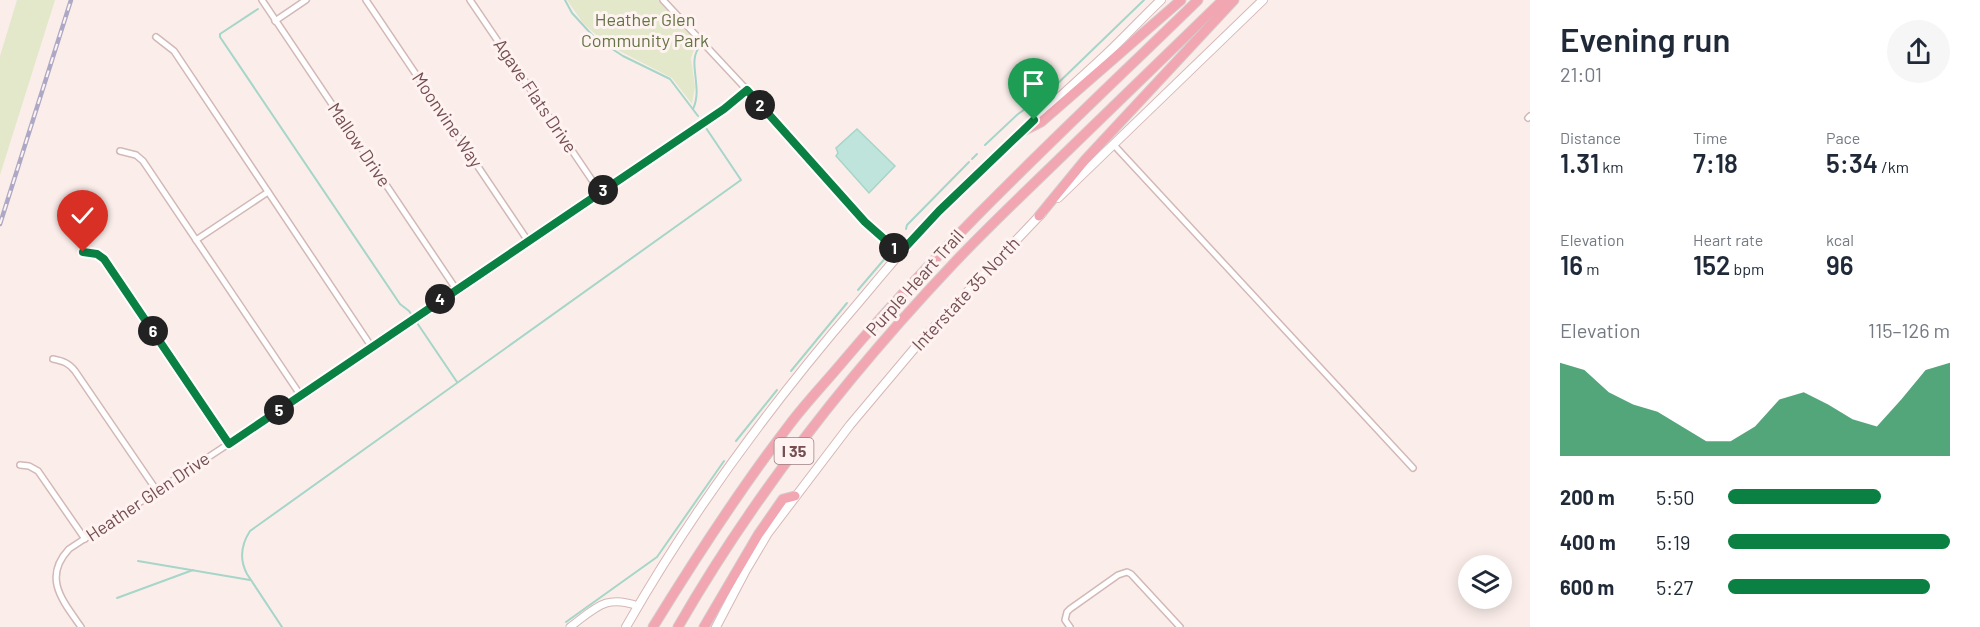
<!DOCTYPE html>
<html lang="en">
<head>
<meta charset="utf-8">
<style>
  body { margin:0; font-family:Barlow,sans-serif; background:#f6f6f7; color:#1f2937; height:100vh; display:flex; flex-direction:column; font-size:22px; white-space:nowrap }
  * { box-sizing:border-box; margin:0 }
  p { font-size:20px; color:#747a83 }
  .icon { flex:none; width:33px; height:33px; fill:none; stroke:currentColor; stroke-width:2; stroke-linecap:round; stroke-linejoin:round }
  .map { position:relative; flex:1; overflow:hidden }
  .drawer { display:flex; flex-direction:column; background:#fff; width:450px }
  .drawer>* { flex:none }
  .fabs { position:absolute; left:1458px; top:555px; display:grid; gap:12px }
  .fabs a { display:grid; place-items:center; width:54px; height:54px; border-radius:50%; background:#fff; box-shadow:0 3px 15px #0003; font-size:30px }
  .pin { position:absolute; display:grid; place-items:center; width:51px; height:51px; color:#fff; margin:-62px -26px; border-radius:50% 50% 50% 0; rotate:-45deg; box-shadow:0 0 6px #0007 }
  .pin .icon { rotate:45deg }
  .km { position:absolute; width:30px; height:30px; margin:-15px; border-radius:50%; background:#222; color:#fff; font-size:16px; line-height:30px; text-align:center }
  .round { display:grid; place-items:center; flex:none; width:63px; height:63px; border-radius:32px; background:#f6f6f7 }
  .overview { display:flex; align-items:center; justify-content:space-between; height:102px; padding:0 30px }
  h1 { font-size:33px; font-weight:600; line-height:45px }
  .stats { display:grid; grid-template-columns:repeat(3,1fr); gap:9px; height:102px; padding:6px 30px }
  .stats div { display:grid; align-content:center }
  .stats b { font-size:26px; font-weight:600 }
  .stats small { font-size:16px; font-weight:400 }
  .stats p { font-size:16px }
  .chart { height:168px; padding:12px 30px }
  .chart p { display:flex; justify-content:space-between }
  .chart svg { width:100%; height:108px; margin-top:6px; fill:#0b8043; opacity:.7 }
  ul { padding:0 30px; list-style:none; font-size:20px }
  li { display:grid; grid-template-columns:96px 72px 1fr; align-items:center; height:45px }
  li i { height:15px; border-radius:8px; background:#0b8043 }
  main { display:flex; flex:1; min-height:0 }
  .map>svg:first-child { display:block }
</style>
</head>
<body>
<main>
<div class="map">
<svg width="1530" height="627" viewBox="0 0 1530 627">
  <rect width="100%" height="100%" fill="#fbeeea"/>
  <g fill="#e2e8c9">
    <polygon points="17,0 55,0 0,175 0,56"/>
    <polygon points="567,0 658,0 697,42 691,58 695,87 692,104 672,78 606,44 583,23"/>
  </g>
  <polygon fill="#bfe4db" stroke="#a6d5c9" stroke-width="1.5" points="857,129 895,166 869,193 836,156 838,153 836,148"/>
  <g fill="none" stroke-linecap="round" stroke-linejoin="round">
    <g stroke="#a6d5c9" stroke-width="2">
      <polyline points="565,0 572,13 594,37 623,56 670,79 698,116"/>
      <polyline points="258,9 220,34 220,37 400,304 409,311 457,382"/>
      <polyline points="1054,87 1144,0"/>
      <path d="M693,109C703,88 688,64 698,49"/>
      <polyline points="985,145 1018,114 1031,105"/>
      <polyline points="972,159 977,154"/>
      <polyline points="906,229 907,225 969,162"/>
      <polyline points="858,290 887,256"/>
      <polyline points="791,371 847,303"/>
      <polyline points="736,441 777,390"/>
      <polyline points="138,561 250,580"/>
      <polyline points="117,598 193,570"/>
      <polyline points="566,622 657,557 724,461"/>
      <path d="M282,627L247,574C239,559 241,545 250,531L741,180L706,128"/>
    </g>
    <g stroke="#d2b8b6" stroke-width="8">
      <g id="minor">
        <polyline points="262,0 456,289"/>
        <polyline points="366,0 528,241"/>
        <polyline points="470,0 600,192"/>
        <polyline points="663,0 747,90 865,222 900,253"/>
        <polyline points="275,21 306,0"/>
        <polyline points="156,37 174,51 371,346"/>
        <polyline points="1528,118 1530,116"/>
        <polyline points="1113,144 1413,468"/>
        <polyline points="120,151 136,155 143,161 301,396"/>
        <polyline points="196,240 268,192"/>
        <polyline points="83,252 97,254 104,259 229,444"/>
        <path d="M53,359C63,361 69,363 75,371L157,491"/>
        <polyline points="20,465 29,466 38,471 85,539"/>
        <path d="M81,627C63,601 42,578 69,549L301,396L371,346L724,109L747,90"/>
        <polyline points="1070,627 1065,620 1067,612 1070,609 1118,575 1127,572 1131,574 1180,627"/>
      </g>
    </g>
    <g stroke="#d2b8b6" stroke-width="9">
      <path id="tertiary" d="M570,627C596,608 605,594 638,606"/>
    </g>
    <g stroke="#d6b7b6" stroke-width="10">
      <g id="secondary">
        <polyline points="1058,198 1263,0"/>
        <path d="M626,627C692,511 772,403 859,302C885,271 911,239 940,210C991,158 1046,110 1099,61C1121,41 1140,20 1161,0"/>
        <polyline points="716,627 746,570 768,533 850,425 919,343 1042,213"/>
      </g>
    </g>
    <g stroke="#d6cacb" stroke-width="11">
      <g id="motorway">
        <polyline points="1023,131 1041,122 1181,0"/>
        <polyline points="1039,216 1085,160 1234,0"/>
        <path d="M653,627C696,557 740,489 790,424C805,404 823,385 840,365C950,234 1076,119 1198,0"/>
        <path d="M678,627C754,495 849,374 954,263C986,229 1020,197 1054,164C1110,109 1167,55 1223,0"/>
        <polyline points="704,627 758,535 783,499 795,496"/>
      </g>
    </g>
    <use href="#minor" stroke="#fff" stroke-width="5"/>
    <use href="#tertiary" stroke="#fff" stroke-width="7"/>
    <use href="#secondary" stroke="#fff" stroke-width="8"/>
    <use href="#motorway" stroke="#f1a6b1" stroke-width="9"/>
    <g stroke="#aca8c5" stroke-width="4.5">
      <polyline id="rail" points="0,224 71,0"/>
    </g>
    <use href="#rail" stroke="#fef3f1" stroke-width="2" stroke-dasharray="7" stroke-linecap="butt"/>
  </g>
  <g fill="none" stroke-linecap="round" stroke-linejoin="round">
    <g stroke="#fff" stroke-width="12">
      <polyline id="route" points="83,252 97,254 104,259 229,444 724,109 747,90 865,222 900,253 939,211 1034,120"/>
    </g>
    <use href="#route" stroke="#0b8043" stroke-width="8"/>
  </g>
  <g text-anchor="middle" stroke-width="6" stroke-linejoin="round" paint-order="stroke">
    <rect fill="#fef3f1" stroke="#9e8081" stroke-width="1.5" x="774.5" y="438" width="39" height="26" rx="4.5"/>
    <g font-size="16" font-weight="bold" fill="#754f51">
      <text x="794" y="457">I 35</text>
    </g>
    <g font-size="18" fill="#657444" stroke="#fef3f1">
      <text x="645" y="26">Heather Glen<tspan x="645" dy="21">Community Park</tspan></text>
    </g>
    <g font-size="18" fill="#754f51" stroke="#fef3f1">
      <text transform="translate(535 96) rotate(56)" y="6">Agave Flats Drive</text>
      <text transform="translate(447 120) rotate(56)" y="6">Moonvine Way</text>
      <text transform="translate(359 145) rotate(56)" y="6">Mallow Drive</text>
      <text transform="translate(915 283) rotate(-48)" y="6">Purple Heart Trail</text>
      <text transform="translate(966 294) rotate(-47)" y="6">Interstate 35 North</text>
      <text transform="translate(148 497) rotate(-34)" y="6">Heather Glen Drive</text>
    </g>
  </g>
</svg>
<div class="fabs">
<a><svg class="icon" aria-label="layers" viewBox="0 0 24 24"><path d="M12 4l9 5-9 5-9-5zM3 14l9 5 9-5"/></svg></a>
</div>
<div class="pin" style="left:1034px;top:120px;background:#1e9e55"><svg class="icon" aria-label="arrive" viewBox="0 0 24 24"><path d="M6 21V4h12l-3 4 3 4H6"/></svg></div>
<div class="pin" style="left:83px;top:252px;background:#d93025"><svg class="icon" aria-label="check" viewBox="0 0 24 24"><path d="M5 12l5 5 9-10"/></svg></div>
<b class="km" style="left:894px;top:248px">1</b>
<b class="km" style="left:760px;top:105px">2</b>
<b class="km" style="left:603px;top:190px">3</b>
<b class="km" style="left:440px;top:299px">4</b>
<b class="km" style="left:279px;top:410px">5</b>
<b class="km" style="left:153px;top:331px">6</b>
</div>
<section class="drawer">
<div class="overview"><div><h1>Evening run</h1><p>21:01</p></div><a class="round"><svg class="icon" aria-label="share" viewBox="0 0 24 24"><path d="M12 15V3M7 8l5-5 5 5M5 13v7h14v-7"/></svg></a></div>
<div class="stats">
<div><p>Distance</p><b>1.31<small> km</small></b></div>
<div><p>Time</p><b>7:18</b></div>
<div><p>Pace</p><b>5:34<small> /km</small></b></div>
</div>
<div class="stats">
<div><p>Elevation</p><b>16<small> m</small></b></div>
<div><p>Heart rate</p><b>152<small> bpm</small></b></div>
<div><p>kcal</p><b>96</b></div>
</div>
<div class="chart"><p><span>Elevation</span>115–126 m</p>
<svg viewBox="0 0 160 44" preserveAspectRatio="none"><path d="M0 44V6L10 9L20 18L30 23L40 26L50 32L60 38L70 38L80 32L90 21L100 18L110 23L120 29L130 32L140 21L150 9L160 6V44z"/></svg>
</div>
<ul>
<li><b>200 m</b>5:50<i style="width:69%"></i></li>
<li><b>400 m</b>5:19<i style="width:100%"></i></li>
<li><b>600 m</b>5:27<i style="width:91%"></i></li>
</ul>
</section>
</main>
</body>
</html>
